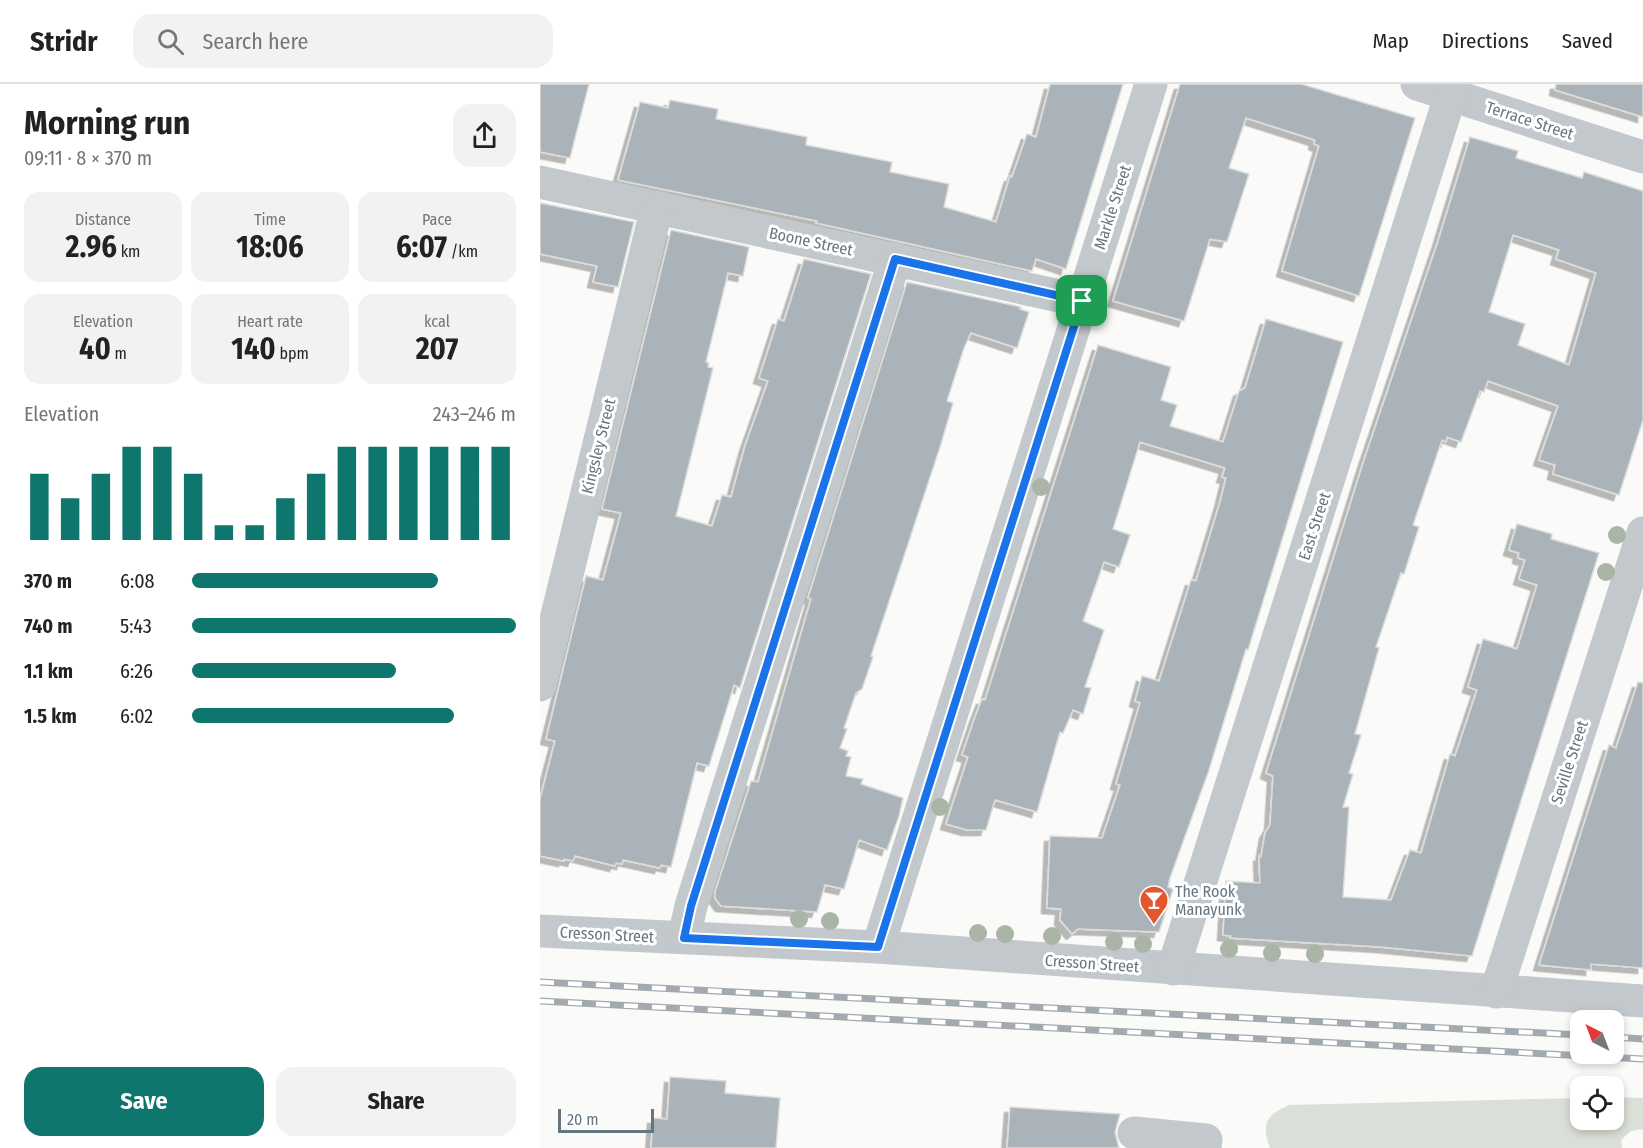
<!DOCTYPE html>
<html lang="en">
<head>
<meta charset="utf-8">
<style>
  body { margin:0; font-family:"Fira Sans Condensed",sans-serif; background:#f2f2f2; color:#222; height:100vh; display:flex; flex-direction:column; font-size:22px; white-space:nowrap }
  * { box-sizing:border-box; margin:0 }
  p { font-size:20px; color:#767676 }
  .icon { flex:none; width:33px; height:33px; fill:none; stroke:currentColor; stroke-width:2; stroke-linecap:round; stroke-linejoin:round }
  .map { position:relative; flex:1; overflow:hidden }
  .sheet { display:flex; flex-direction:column; background:#fff; width:540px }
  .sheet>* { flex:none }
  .needle { width:39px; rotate:318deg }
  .tools { position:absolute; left:1030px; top:926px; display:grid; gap:12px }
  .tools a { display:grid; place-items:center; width:54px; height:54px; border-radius:12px; background:#fff; box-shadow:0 3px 9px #0003; font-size:30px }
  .scale { position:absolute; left:18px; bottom:15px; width:96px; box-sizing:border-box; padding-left:6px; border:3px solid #657683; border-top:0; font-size:16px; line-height:21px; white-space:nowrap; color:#657683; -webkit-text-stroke:4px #fff; paint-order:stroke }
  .pin { position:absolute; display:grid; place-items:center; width:51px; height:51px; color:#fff; margin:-26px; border-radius:12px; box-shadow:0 3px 9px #0006 }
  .round { display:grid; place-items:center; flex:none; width:63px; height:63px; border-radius:18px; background:#f2f2f2 }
  .head { display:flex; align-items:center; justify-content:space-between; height:102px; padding:0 24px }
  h1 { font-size:33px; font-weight:700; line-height:45px }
  .metrics { display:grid; grid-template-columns:repeat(3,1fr); gap:9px; height:102px; padding:6px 24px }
  .metrics div { display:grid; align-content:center; border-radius:15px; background:#f2f2f2; text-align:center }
  .metrics b { font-size:30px; font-weight:700 }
  .metrics small { font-size:16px; font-weight:400 }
  .metrics p { font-size:16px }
  .chart { height:168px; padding:12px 24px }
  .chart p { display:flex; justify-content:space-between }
  .chart svg { width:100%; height:108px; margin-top:6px; stroke:#0f766e; stroke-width:6 }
  .cta { display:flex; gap:12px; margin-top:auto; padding:12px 24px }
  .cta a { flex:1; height:69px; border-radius:18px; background:#0f766e; color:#fff; font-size:24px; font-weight:700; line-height:69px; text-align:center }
  .cta a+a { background:#f2f2f2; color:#222 }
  ul { padding:0 24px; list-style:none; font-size:20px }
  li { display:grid; grid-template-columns:96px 72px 1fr; align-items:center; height:45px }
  li i { height:15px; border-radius:8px; background:#0f766e }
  header { display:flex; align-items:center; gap:36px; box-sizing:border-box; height:84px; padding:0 30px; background:#fff; border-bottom:2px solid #e0e0e0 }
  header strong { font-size:28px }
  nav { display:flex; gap:33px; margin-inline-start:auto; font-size:21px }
  .search { width:420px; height:54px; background:#f2f2f2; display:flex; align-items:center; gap:15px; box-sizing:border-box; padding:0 21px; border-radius:18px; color:#767676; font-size:22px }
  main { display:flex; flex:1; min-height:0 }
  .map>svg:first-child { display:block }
</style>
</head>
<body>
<header>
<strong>Stridr</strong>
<div class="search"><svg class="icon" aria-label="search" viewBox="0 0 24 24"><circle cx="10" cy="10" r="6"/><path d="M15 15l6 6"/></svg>Search here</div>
<nav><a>Map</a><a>Directions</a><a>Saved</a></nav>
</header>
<main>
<section class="sheet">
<div class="head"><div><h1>Morning run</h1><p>09:11 · 8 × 370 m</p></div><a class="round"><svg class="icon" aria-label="share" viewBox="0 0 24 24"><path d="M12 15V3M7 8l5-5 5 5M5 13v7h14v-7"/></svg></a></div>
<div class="metrics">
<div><p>Distance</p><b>2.96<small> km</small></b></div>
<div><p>Time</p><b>18:06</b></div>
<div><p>Pace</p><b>6:07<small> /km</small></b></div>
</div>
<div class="metrics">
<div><p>Elevation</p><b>40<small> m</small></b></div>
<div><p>Heart rate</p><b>140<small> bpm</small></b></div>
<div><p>kcal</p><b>207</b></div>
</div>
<div class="chart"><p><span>Elevation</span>243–246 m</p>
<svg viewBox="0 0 160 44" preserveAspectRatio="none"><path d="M5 44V17M15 44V27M25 44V17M35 44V6M45 44V6M55 44V17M65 44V38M75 44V38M85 44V27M95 44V17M105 44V6M115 44V6M125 44V6M135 44V6M145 44V6M155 44V6"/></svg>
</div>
<ul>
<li><b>370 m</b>6:08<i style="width:76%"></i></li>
<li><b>740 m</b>5:43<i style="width:100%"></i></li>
<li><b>1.1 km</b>6:26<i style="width:63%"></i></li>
<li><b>1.5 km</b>6:02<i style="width:81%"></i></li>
</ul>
<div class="cta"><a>Save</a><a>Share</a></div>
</section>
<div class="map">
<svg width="1103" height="1064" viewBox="0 0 1103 1064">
  <defs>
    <filter id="shadow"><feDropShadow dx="-5.5" dy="5.5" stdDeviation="0" flood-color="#0004"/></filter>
  </defs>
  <rect width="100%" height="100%" fill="#fafaf8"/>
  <path fill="#dadfd7" d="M1074,1013L1103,1014V1045L1091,1047L1081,1056L1082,1064H730C721,1040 726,1031 749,1021L1041,1014V1035H1074Z"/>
  <g fill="#aab3b9" stroke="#dcdcda" stroke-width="1.5" fill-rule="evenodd" filter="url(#shadow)">
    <polygon points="0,0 49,0 30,74 0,68"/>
    <polygon points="510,0 583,0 526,185 496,175 492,187 276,139 277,137 78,96 100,18 128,24 130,16 178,25 176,35 267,53 266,61 352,78 350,88 409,100 404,123 456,138 470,92 472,93 487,50 496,53"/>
    <polygon points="640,0 761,0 875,34 819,212 742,187 779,62 774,60 775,56 706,34 689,84 709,90 687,158 670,155 644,237 573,217"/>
    <polygon points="1016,0 1103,0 1103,33 1015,6"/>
    <path d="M930,53L978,67L976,74L1042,94L1044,88L1103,107V336L1079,411L1013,390L1015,381L999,376L1018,322L948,297L944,308L940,307L921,358L907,353L906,358L902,356L873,441L879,443L864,490L861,489L836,563L839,564L815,650L821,651L809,689L813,690L803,723H809L803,813L851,816L870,766L881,769L910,670L915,672L937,606L928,603L943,555L977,565L997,501L979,495L985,476L978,474L979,469L969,466L977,440L1012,450L1011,455L1059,469L932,872L841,863L690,854L691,852L683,851L686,797L720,799L719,772L721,773L725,749L730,741L733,692L726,689L824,376L898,157ZM973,151L1019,166L1016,175L1056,189L1029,281L978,261L985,240L949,228Z"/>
    <polygon points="0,119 94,138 78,203 53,198 57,182 0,170"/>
    <polygon points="131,146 209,163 203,192 188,189 166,278 169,279 168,283 173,284 136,432 172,442 182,411 191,413 205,362 228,297 219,294 238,235 244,237 264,175 331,190 200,604 194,601 169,682 157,679 131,783 121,781 120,784 83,776 82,780 76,779 75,782 35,772 33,777 24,775 24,777 0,772 0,715 15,657 6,655 46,492 63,496 81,429 62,425"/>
    <polygon points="367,198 481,223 480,225 489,228 477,264 431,249 424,264 407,317 413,319 401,360 331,572 333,573 322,605 316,609 304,644 307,645 300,664 308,667 306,672 311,673 306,692 323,695 321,700 363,714 359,732 347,766 319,756 304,805 285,801 277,828 181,822 175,814 175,808 211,697 218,698 271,515 268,514"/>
    <polygon points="726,235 803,258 708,566 706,565 669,686 630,794 628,803 633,805 619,848 538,845 532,850 520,836 521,825 507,824 510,752 562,754 580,701 576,700 600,619 595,617 602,592 619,597 651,496 656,497 680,418 686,394 682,393 685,384 600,358 573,445 590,451 579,483 564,478 543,537 564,546 545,603 551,604 543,630 533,626 523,649 520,648 497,728 455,716 446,746 427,746 406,740 428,673 422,671 435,633 442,615 445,616 558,261 631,283 621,316 637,321 630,342 683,358 699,307 705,304"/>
    <polygon points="1098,598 1103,599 1103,884 1051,880 1051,886 999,881 1069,661 1076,664"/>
    <polygon points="130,993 186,997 185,1009 240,1014 236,1064 111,1064 113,1034 127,1035"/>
    <polygon points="470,1023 580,1030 575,1048 579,1064 467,1064"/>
  </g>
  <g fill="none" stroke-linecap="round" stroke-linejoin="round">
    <g stroke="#c3c8cc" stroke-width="33">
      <polyline points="877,0 1103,73"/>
      <polyline points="0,98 542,217"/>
      <polyline points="0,601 117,123"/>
      <polyline points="0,847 338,863 1103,917"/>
      <polyline points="144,853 151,822 355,175"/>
      <polyline points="338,863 611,0"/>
      <polyline points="633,885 914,0"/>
      <polyline points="956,908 1103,449"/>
      <polyline points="594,1049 666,1056 665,1064"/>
    </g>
    <g stroke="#a2aab0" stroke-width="7">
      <g id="rail">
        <polyline points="0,898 1041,951"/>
        <polyline points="0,917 1103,975"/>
        <polyline points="1074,953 1103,955"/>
      </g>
    </g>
    <use href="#rail" stroke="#fff" stroke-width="4.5" stroke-dasharray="14" stroke-linecap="butt"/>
  </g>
  <g fill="#aab4a7">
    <circle cx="501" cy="403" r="9"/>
    <circle cx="1077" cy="451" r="9"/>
    <circle cx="1066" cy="488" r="9"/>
    <circle cx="400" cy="723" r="9"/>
    <circle cx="259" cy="835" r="9"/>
    <circle cx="290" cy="837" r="9"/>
    <circle cx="438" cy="849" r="9"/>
    <circle cx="465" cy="850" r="9"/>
    <circle cx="512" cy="852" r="9"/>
    <circle cx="574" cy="858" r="9"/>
    <circle cx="603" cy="860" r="9"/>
    <circle cx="689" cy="865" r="9"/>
    <circle cx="732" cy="869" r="9"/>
    <circle cx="775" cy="870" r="9"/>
  </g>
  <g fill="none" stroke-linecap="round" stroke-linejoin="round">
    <g stroke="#fff" stroke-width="12">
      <polygon id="route" points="355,175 542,217 338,863 144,854 151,822"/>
    </g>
    <use href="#route" stroke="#1a73e8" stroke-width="8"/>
  </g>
  <defs>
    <g id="bar-pin" transform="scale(1.5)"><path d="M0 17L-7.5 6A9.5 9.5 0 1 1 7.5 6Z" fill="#e4572e" stroke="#fff"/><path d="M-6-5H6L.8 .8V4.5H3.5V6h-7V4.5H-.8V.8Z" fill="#fff"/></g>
  </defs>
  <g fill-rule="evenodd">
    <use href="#bar-pin" x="614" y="816"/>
  </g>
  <g text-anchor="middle" stroke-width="6" stroke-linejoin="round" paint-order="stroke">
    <g font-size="16" fill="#657683" stroke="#fff">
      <text transform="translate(990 36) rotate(18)" y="6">Terrace Street</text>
      <text transform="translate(572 123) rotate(-72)" y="6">Markle Street</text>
      <text transform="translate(271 157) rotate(12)" y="6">Boone Street</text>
      <text transform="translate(58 362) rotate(-76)" y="6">Kingsley Street</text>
      <text transform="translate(774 442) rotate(-72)" y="6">East Street</text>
      <text transform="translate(1029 678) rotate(-72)" y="6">Seville Street</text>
      <text transform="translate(67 850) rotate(3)" y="6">Cresson Street</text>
      <text transform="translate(552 879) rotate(4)" y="6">Cresson Street</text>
    </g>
    <g font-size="16" fill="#657683" stroke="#fff" text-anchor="start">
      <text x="635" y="813">The Rook<tspan x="635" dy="18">Manayunk</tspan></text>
    </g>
  </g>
</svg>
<div class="tools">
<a><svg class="needle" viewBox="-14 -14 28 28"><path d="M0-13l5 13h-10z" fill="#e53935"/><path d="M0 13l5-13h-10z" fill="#767676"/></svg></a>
<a><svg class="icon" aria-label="locate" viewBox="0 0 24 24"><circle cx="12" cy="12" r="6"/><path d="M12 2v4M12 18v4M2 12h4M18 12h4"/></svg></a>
</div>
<div class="scale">20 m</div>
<div class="pin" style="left:542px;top:217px;background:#1e9e55"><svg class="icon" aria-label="arrive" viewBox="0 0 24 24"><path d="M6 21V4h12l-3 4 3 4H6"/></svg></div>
</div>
</main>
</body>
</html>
